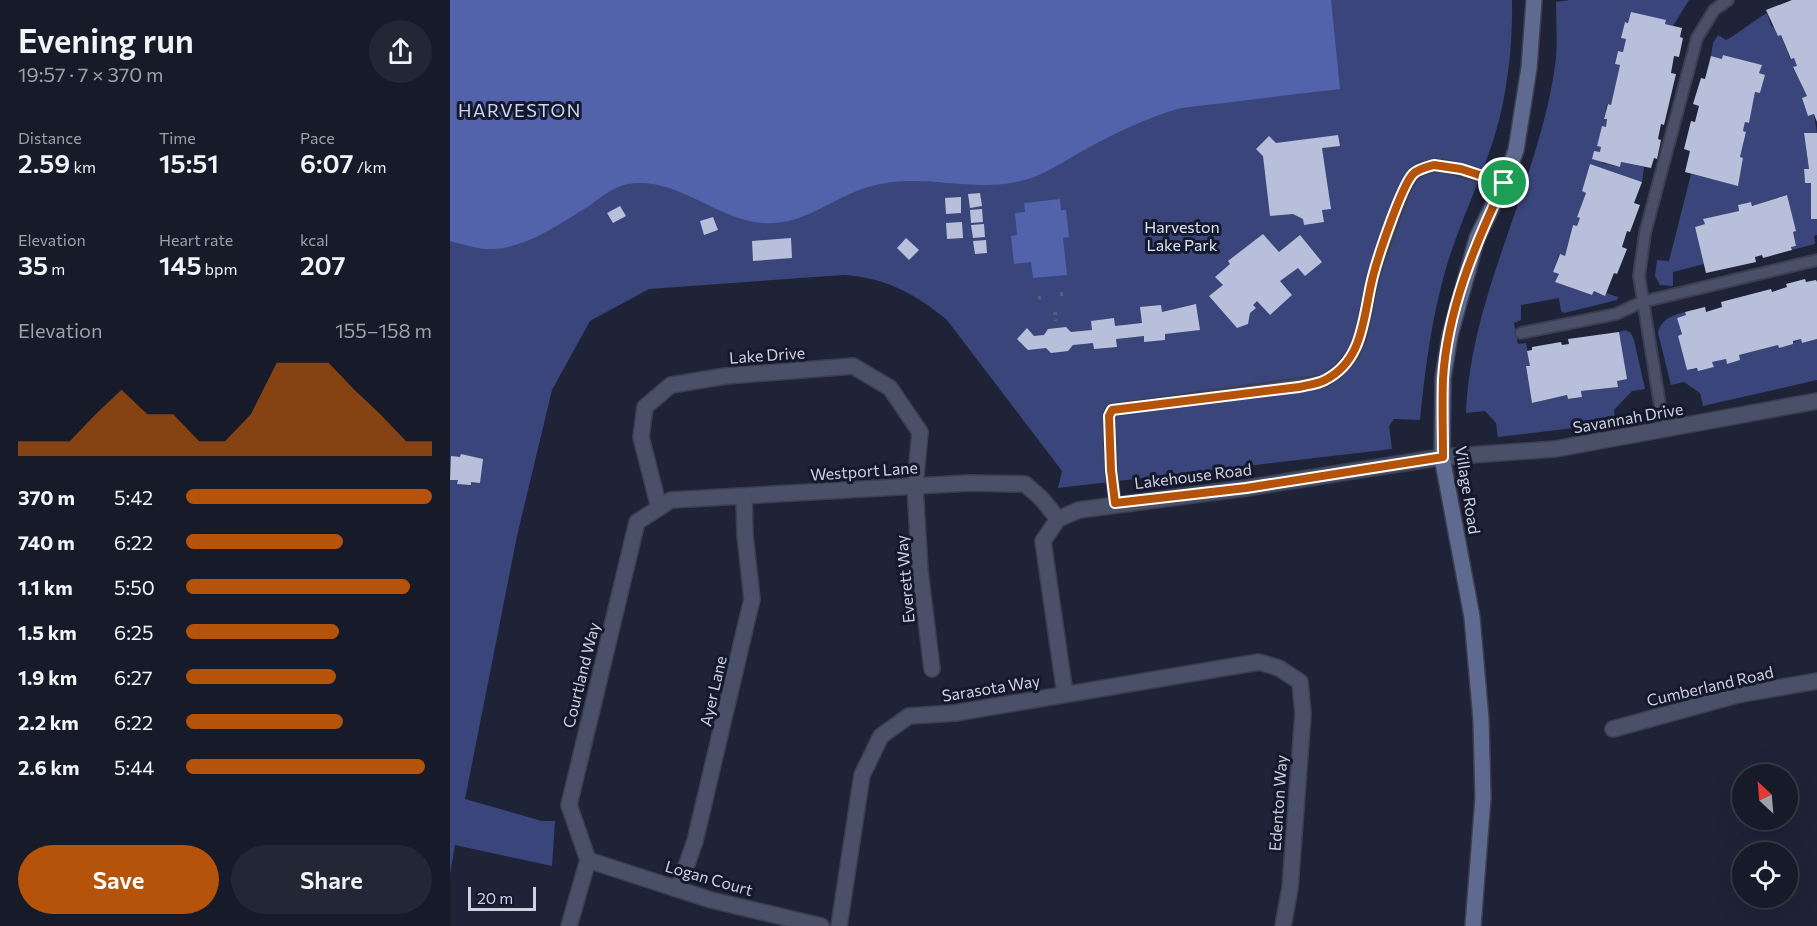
<!DOCTYPE html>
<html lang="en">
<head>
<meta charset="utf-8">
<style>
  body { margin:0; font-family:Commissioner,sans-serif; background:#232735; color:#f1f3f6; height:100vh; display:flex; flex-direction:column; font-size:22px; white-space:nowrap }
  * { box-sizing:border-box; margin:0 }
  p { font-size:20px; color:#9ea1a8 }
  .icon { flex:none; width:33px; height:33px; fill:none; stroke:currentColor; stroke-width:2; stroke-linecap:round; stroke-linejoin:round }
  .map { position:relative; flex:1; overflow:hidden }
  .panel { display:flex; flex-direction:column; background:#161a29; width:450px }
  .panel>* { flex:none }
  .needle { width:39px; rotate:334deg }
  .tools { position:absolute; left:1282px; top:764px; display:grid; gap:12px }
  .tools a { display:grid; place-items:center; width:66px; height:66px; border-radius:50%; background:#161a29; box-shadow:0 6px 24px #0002,0 0 0 2px #353846; font-size:30px }
  .scale { position:absolute; left:18px; bottom:15px; width:68px; box-sizing:border-box; padding-left:6px; border:3px solid #ced2e0; border-top:0; font-size:16px; line-height:21px; white-space:nowrap; color:#ced2e0; -webkit-text-stroke:4px #15192d; paint-order:stroke }
  .pin { position:absolute; display:grid; place-items:center; width:51px; height:51px; color:#fff; margin:-26px; border:3px solid #fff; border-radius:50%; box-shadow:0 2px 6px #0007 }
  .round { display:grid; place-items:center; flex:none; width:63px; height:63px; border-radius:32px; background:#232735 }
  .summary { display:flex; align-items:center; justify-content:space-between; height:102px; padding:0 18px }
  h1 { font-size:33px; font-weight:600; line-height:45px }
  .metrics { display:grid; grid-template-columns:repeat(3,1fr); gap:9px; height:102px; padding:6px 18px }
  .metrics div { display:grid; align-content:center }
  .metrics b { font-size:26px; font-weight:600 }
  .metrics small { font-size:16px; font-weight:400 }
  .metrics p { font-size:16px }
  .chart { height:168px; padding:12px 18px }
  .chart p { display:flex; justify-content:space-between }
  .chart svg { width:100%; height:108px; margin-top:6px; fill:#b45309; opacity:.7 }
  .primary-button { display:flex; gap:12px; margin-top:auto; padding:12px 18px }
  .primary-button a { flex:1; height:69px; border-radius:36px; background:#b45309; color:#fff; font-size:24px; font-weight:600; line-height:69px; text-align:center }
  .primary-button a+a { background:#232735; color:#f1f3f6 }
  ul { padding:0 18px; list-style:none; font-size:20px }
  li { display:grid; grid-template-columns:96px 72px 1fr; align-items:center; height:45px }
  li i { height:15px; border-radius:8px; background:#b45309 }
  main { display:flex; flex:1; min-height:0 }
  .map>svg:first-child { display:block }
</style>
</head>
<body>
<main>
<section class="panel">
<div class="summary"><div><h1>Evening run</h1><p>19:57 · 7 × 370 m</p></div><a class="round"><svg class="icon" aria-label="share" viewBox="0 0 24 24"><path d="M12 15V3M7 8l5-5 5 5M5 13v7h14v-7"/></svg></a></div>
<div class="metrics">
<div><p>Distance</p><b>2.59<small> km</small></b></div>
<div><p>Time</p><b>15:51</b></div>
<div><p>Pace</p><b>6:07<small> /km</small></b></div>
</div>
<div class="metrics">
<div><p>Elevation</p><b>35<small> m</small></b></div>
<div><p>Heart rate</p><b>145<small> bpm</small></b></div>
<div><p>kcal</p><b>207</b></div>
</div>
<div class="chart"><p><span>Elevation</span>155–158 m</p>
<svg viewBox="0 0 160 44" preserveAspectRatio="none"><path d="M0 44V38L10 38L20 38L30 27L40 17L50 27L60 27L70 38L80 38L90 27L100 6L110 6L120 6L130 17L140 27L150 38L160 38V44z"/></svg>
</div>
<ul>
<li><b>370 m</b>5:42<i style="width:100%"></i></li>
<li><b>740 m</b>6:22<i style="width:64%"></i></li>
<li><b>1.1 km</b>5:50<i style="width:91%"></i></li>
<li><b>1.5 km</b>6:25<i style="width:62%"></i></li>
<li><b>1.9 km</b>6:27<i style="width:61%"></i></li>
<li><b>2.2 km</b>6:22<i style="width:64%"></i></li>
<li><b>2.6 km</b>5:44<i style="width:97%"></i></li>
</ul>
<div class="primary-button"><a>Save</a><a>Share</a></div>
</section>
<div class="map">
<svg width="1367" height="926" viewBox="0 0 1367 926">
  <rect width="100%" height="100%" fill="#1e2337"/>
  <g fill="#3a457b">
    <path d="M0,0H1062C1063,45 1057,101 1042,144C1028,186 1009,225 996,268C982,317 975,368 970,420L944,419L939,426L942,449L608,488L612,471L497,320C466,294 434,277 393,275L199,289L140,321L102,390L67,536L15,799L92,821H105L102,866L5,845L0,874Z"/>
    <path d="M1120,0H1239L1223,26L1215,24L1216,20L1175,22L1172,37L1176,39L1173,52L1168,51L1165,63L1170,65L1161,105L1157,104L1154,118L1157,119L1156,127H1152L1147,146L1151,147L1152,163L1170,167L1171,162L1194,167L1192,182L1140,164L1132,191L1136,193L1127,217L1130,218L1127,226L1123,225L1115,256L1109,254L1103,272L1109,274L1106,282L1142,295L1144,291L1155,295L1156,293L1168,297L1167,300L1114,313L1111,311L1109,298L1071,305V320L1064,323L1068,344L1076,343L1080,366L1076,367L1082,403L1117,395L1118,399L1132,397L1131,391L1167,387L1169,332L1175,330L1181,333L1184,340L1195,389L1182,391L1164,410L1165,423L1048,437L1046,423L1035,411L1016,413C1021,292 1088,185 1105,66C1108,46 1106,23 1106,2Z"/>
    <path d="M1317,13L1321,25L1331,35L1340,58H1344L1347,66L1343,68L1357,96L1352,98L1358,116L1364,114L1367,133L1354,134L1359,169L1354,170L1355,183H1361V219H1367V235L1364,236L1365,244L1342,250L1341,247L1346,246L1343,232L1346,231L1336,195L1303,206L1301,202L1288,205L1289,211L1254,219L1255,224L1245,227L1254,264L1223,272V286L1210,285L1205,276L1207,260L1219,261L1241,174L1288,185L1293,158L1290,157L1296,132L1293,131L1295,122L1299,123L1305,92L1310,93L1315,75L1309,73L1311,65L1274,55L1272,59L1261,56L1263,43L1268,35L1276,40C1282,38 1306,19 1317,13Z"/>
    <path d="M1235,312L1236,315L1228,318L1232,334L1228,336L1237,370L1264,367L1262,362L1276,359L1277,364L1289,360V355L1328,345L1329,348L1351,339L1352,343L1367,339V380L1253,406L1250,393L1234,382L1221,385L1208,333C1211,319 1223,315 1235,312Z"/>
  </g>
  <g fill="#5363ab">
    <path d="M0,0H881L890,89L731,108C698,117 666,133 636,149C614,161 595,175 571,181C521,193 471,172 422,186C389,194 359,221 325,223C272,227 230,175 178,184C164,186 150,198 139,206C109,224 73,251 35,249C24,248 11,244 0,241Z"/>
    <polygon points="610,199 611,210 616,210 619,237 613,238 617,275 583,278 581,262 564,264 561,236 567,235 565,213 575,212 574,203"/>
  </g>
  <g fill="#b7bfda">
    <polygon points="1342,0 1367,0 1367,122 1364,114 1358,116 1352,98 1357,96 1343,67 1347,66 1344,58 1341,59 1331,35 1328,36 1316,10"/>
    <polygon points="1181,12 1216,20 1215,24 1232,28 1230,37 1233,38 1229,57 1224,56 1221,73 1226,74 1214,125 1211,124 1208,139 1211,140 1207,159 1204,158 1201,168 1171,162 1170,167 1142,159 1144,151 1150,152 1151,147 1147,146 1152,126 1156,127 1157,119 1154,119 1158,104 1161,105 1170,65 1165,64 1168,51 1173,52 1176,39 1171,38 1175,22 1178,23"/>
    <polygon points="1273,55 1312,65 1309,73 1315,75 1310,93 1305,92 1299,123 1295,122 1293,131 1296,132 1290,157 1293,158 1288,186 1235,172 1240,151 1234,149 1241,121 1245,122 1249,106 1243,104 1251,78 1255,79 1261,56 1272,59"/>
    <polygon points="1354,133 1367,133 1367,219 1361,219 1361,183 1355,183 1354,169 1359,169"/>
    <polygon points="888,135 890,146 872,148 881,209 872,210 874,222 854,225 853,219 843,214 820,216 813,156 806,149 819,136 826,143"/>
    <polygon points="1140,164 1192,182 1184,203 1190,205 1180,232 1177,231 1172,247 1177,249 1167,274 1164,273 1155,296 1144,291 1142,295 1105,282 1109,274 1103,272 1110,254 1115,256 1123,225 1127,226 1130,218 1127,217 1136,193 1132,191"/>
    <polygon points="530,193 532,206 520,208 518,194"/>
    <polygon points="1337,195 1346,231 1343,232 1346,246 1341,247 1342,250 1313,258 1312,255 1305,257 1306,262 1256,273 1245,227 1255,224 1253,219 1289,211 1288,205 1301,202 1302,206"/>
    <polygon points="511,197 511,213 496,214 495,198"/>
    <polygon points="170,206 176,216 163,223 157,213"/>
    <polygon points="532,209 533,222 521,223 520,210"/>
    <polygon points="263,217 268,230 254,235 250,221"/>
    <polygon points="512,222 513,238 497,239 496,223"/>
    <polygon points="534,224 535,237 523,238 521,225"/>
    <polygon points="813,234 829,252 850,235 872,262 855,276 848,268 830,281 842,295 820,315 807,301 803,305 806,308 800,313 798,324 787,328 759,296 773,285 765,277 780,264 778,261"/>
    <polygon points="341,238 342,258 303,261 302,241"/>
    <polygon points="456,238 469,250 459,260 447,248"/>
    <polygon points="536,240 537,253 525,254 523,241"/>
    <polygon points="1355,279 1356,282 1366,280 1367,282 1367,339 1352,343 1351,339 1343,341 1343,344 1329,348 1328,345 1289,355 1290,360 1277,364 1276,359 1262,362 1264,367 1248,371 1247,368 1237,370 1228,336 1232,334 1227,318 1236,315 1235,312 1255,307 1256,312 1272,307 1271,302 1321,289 1322,292 1337,287 1336,284"/>
    <polygon points="746,304 750,330 715,334 715,340 694,342 694,336 666,339 667,347 644,349 643,343 623,345 618,351 601,353 596,348 578,350 567,339 577,328 584,336 594,335 598,329 616,327 621,332 642,330 641,321 664,318 665,326 692,323 690,307 711,305 712,312"/>
    <polygon points="1169,332 1177,379 1167,381 1168,387 1131,391 1132,397 1118,399 1117,395 1082,403 1076,366 1080,366 1077,351 1082,350 1082,347 1111,342 1112,345 1119,344 1118,339"/>
    <polygon points="11,454 33,459 30,483 21,482 21,485 7,484 8,480 0,480 1,456 10,457"/>
  </g>
  <g fill="none" stroke-linecap="round" stroke-linejoin="round">
    <g stroke="#3b3f50" stroke-width="14">
      <g id="lane">
        <polyline points="1071,333 1166,314 1192,302 1367,260"/>
        <polyline points="1214,430 1189,276 1195,233 1247,38 1264,10 1278,0"/>
        <polyline points="665,503 661,470 659,416 662,410 874,381 888,371 903,354 911,336 923,276 953,193 963,174 973,168 991,165 1054,183"/>
      </g>
    </g>
    <g stroke="#3b3f50" stroke-width="18">
      <g id="street">
        <polyline points="209,508 191,437 195,407 221,385 276,376 403,366 440,388 470,432 465,486 470,571 482,669"/>
        <polyline points="615,694 593,541 608,519 629,510 796,488 992,457 1105,449 1367,401"/>
        <polyline points="1163,729 1287,695 1367,681"/>
        <polyline points="138,860 119,805 187,522 221,500 519,483 575,484 591,498 608,519"/>
        <polyline points="138,860 261,900 371,926"/>
        <polyline points="228,889 245,841 302,599 295,535 294,497"/>
        <polyline points="119,926 138,860"/>
        <polyline points="389,926 412,775 431,736 459,716 505,713 809,662 829,668 850,682 853,714 840,888 833,926"/>
      </g>
    </g>
    <g stroke="#3b3f50" stroke-width="18">
      <polyline id="secondary" points="1023,926 1033,798 1031,720 1022,617 992,457 993,378 1000,335 1027,238 1054,183 1066,150 1079,68 1084,0"/>
    </g>
    <g stroke="#5b5f71" stroke-width="4" stroke-dasharray="3 4.5" stroke-linecap="butt">
      <polyline points="610,294 616,294"/>
      <polyline points="588,298 593,297"/>
      <polyline points="605,312 606,321"/>
    </g>
    <use href="#lane" stroke="#495067" stroke-width="10"/>
    <use href="#street" stroke="#495067" stroke-width="15"/>
    <use href="#secondary" stroke="#5f6a90" stroke-width="15"/>
  </g>
  <g fill="none" stroke-linecap="round" stroke-linejoin="round">
    <g stroke="#fff" stroke-width="12">
      <path id="route" d="M984,165L1011,169L1054,183C1025,244 997,311 993,379C992,405 993,431 993,457L796,488L665,503L661,470L659,416L662,410L849,387C857,385 868,384 875,380C915,360 913,314 923,276C928,257 951,187 963,174C968,169 977,167 984,165Z"/>
    </g>
    <use href="#route" stroke="#b45309" stroke-width="8"/>
  </g>
  <g text-anchor="middle" stroke-width="6" stroke-linejoin="round" paint-order="stroke">
    <g font-size="16" fill="#dce3f7" stroke="#15192d">
      <text x="732" y="233">Harveston<tspan x="732" dy="18">Lake Park</tspan></text>
    </g>
    <g font-size="16" fill="#ced2e0" stroke="#15192d">
      <text transform="translate(317 355) rotate(-4)" y="6">Lake Drive</text>
      <text transform="translate(1178 418) rotate(-10)" y="6">Savannah Drive</text>
      <text transform="translate(414 471) rotate(-4)" y="6">Westport Lane</text>
      <text transform="translate(743 476) rotate(-7)" y="6">Lakehouse Road</text>
      <text transform="translate(1018 490) rotate(81)" y="6">Village Road</text>
      <text transform="translate(455 579) rotate(-95)" y="6">Everett Way</text>
      <text transform="translate(131 675) rotate(-76)" y="6">Courtland Way</text>
      <text transform="translate(1260 686) rotate(-13)" y="6">Cumberland Road</text>
      <text transform="translate(541 688) rotate(-9)" y="6">Sarasota Way</text>
      <text transform="translate(263 691) rotate(-77)" y="6">Ayer Lane</text>
      <text transform="translate(828 803) rotate(-86)" y="6">Edenton Way</text>
      <text transform="translate(259 878) rotate(16)" y="6">Logan Court</text>
    </g>
    <g font-size="18" letter-spacing="1.5" fill="#ced6f1" stroke="#15192d">
      <text x="70" y="117">HARVESTON</text>
    </g>
  </g>
</svg>
<div class="tools">
<a><svg class="needle" viewBox="-14 -14 28 28"><path d="M0-13l5 13h-10z" fill="#e53935"/><path d="M0 13l5-13h-10z" fill="#9ea1a8"/></svg></a>
<a><svg class="icon" aria-label="locate" viewBox="0 0 24 24"><circle cx="12" cy="12" r="6"/><path d="M12 2v4M12 18v4M2 12h4M18 12h4"/></svg></a>
</div>
<div class="scale">20 m</div>
<div class="pin" style="left:1054px;top:183px;background:#1e9e55"><svg class="icon" aria-label="arrive" viewBox="0 0 24 24"><path d="M6 21V4h12l-3 4 3 4H6"/></svg></div>
</div>
</main>
</body>
</html>
